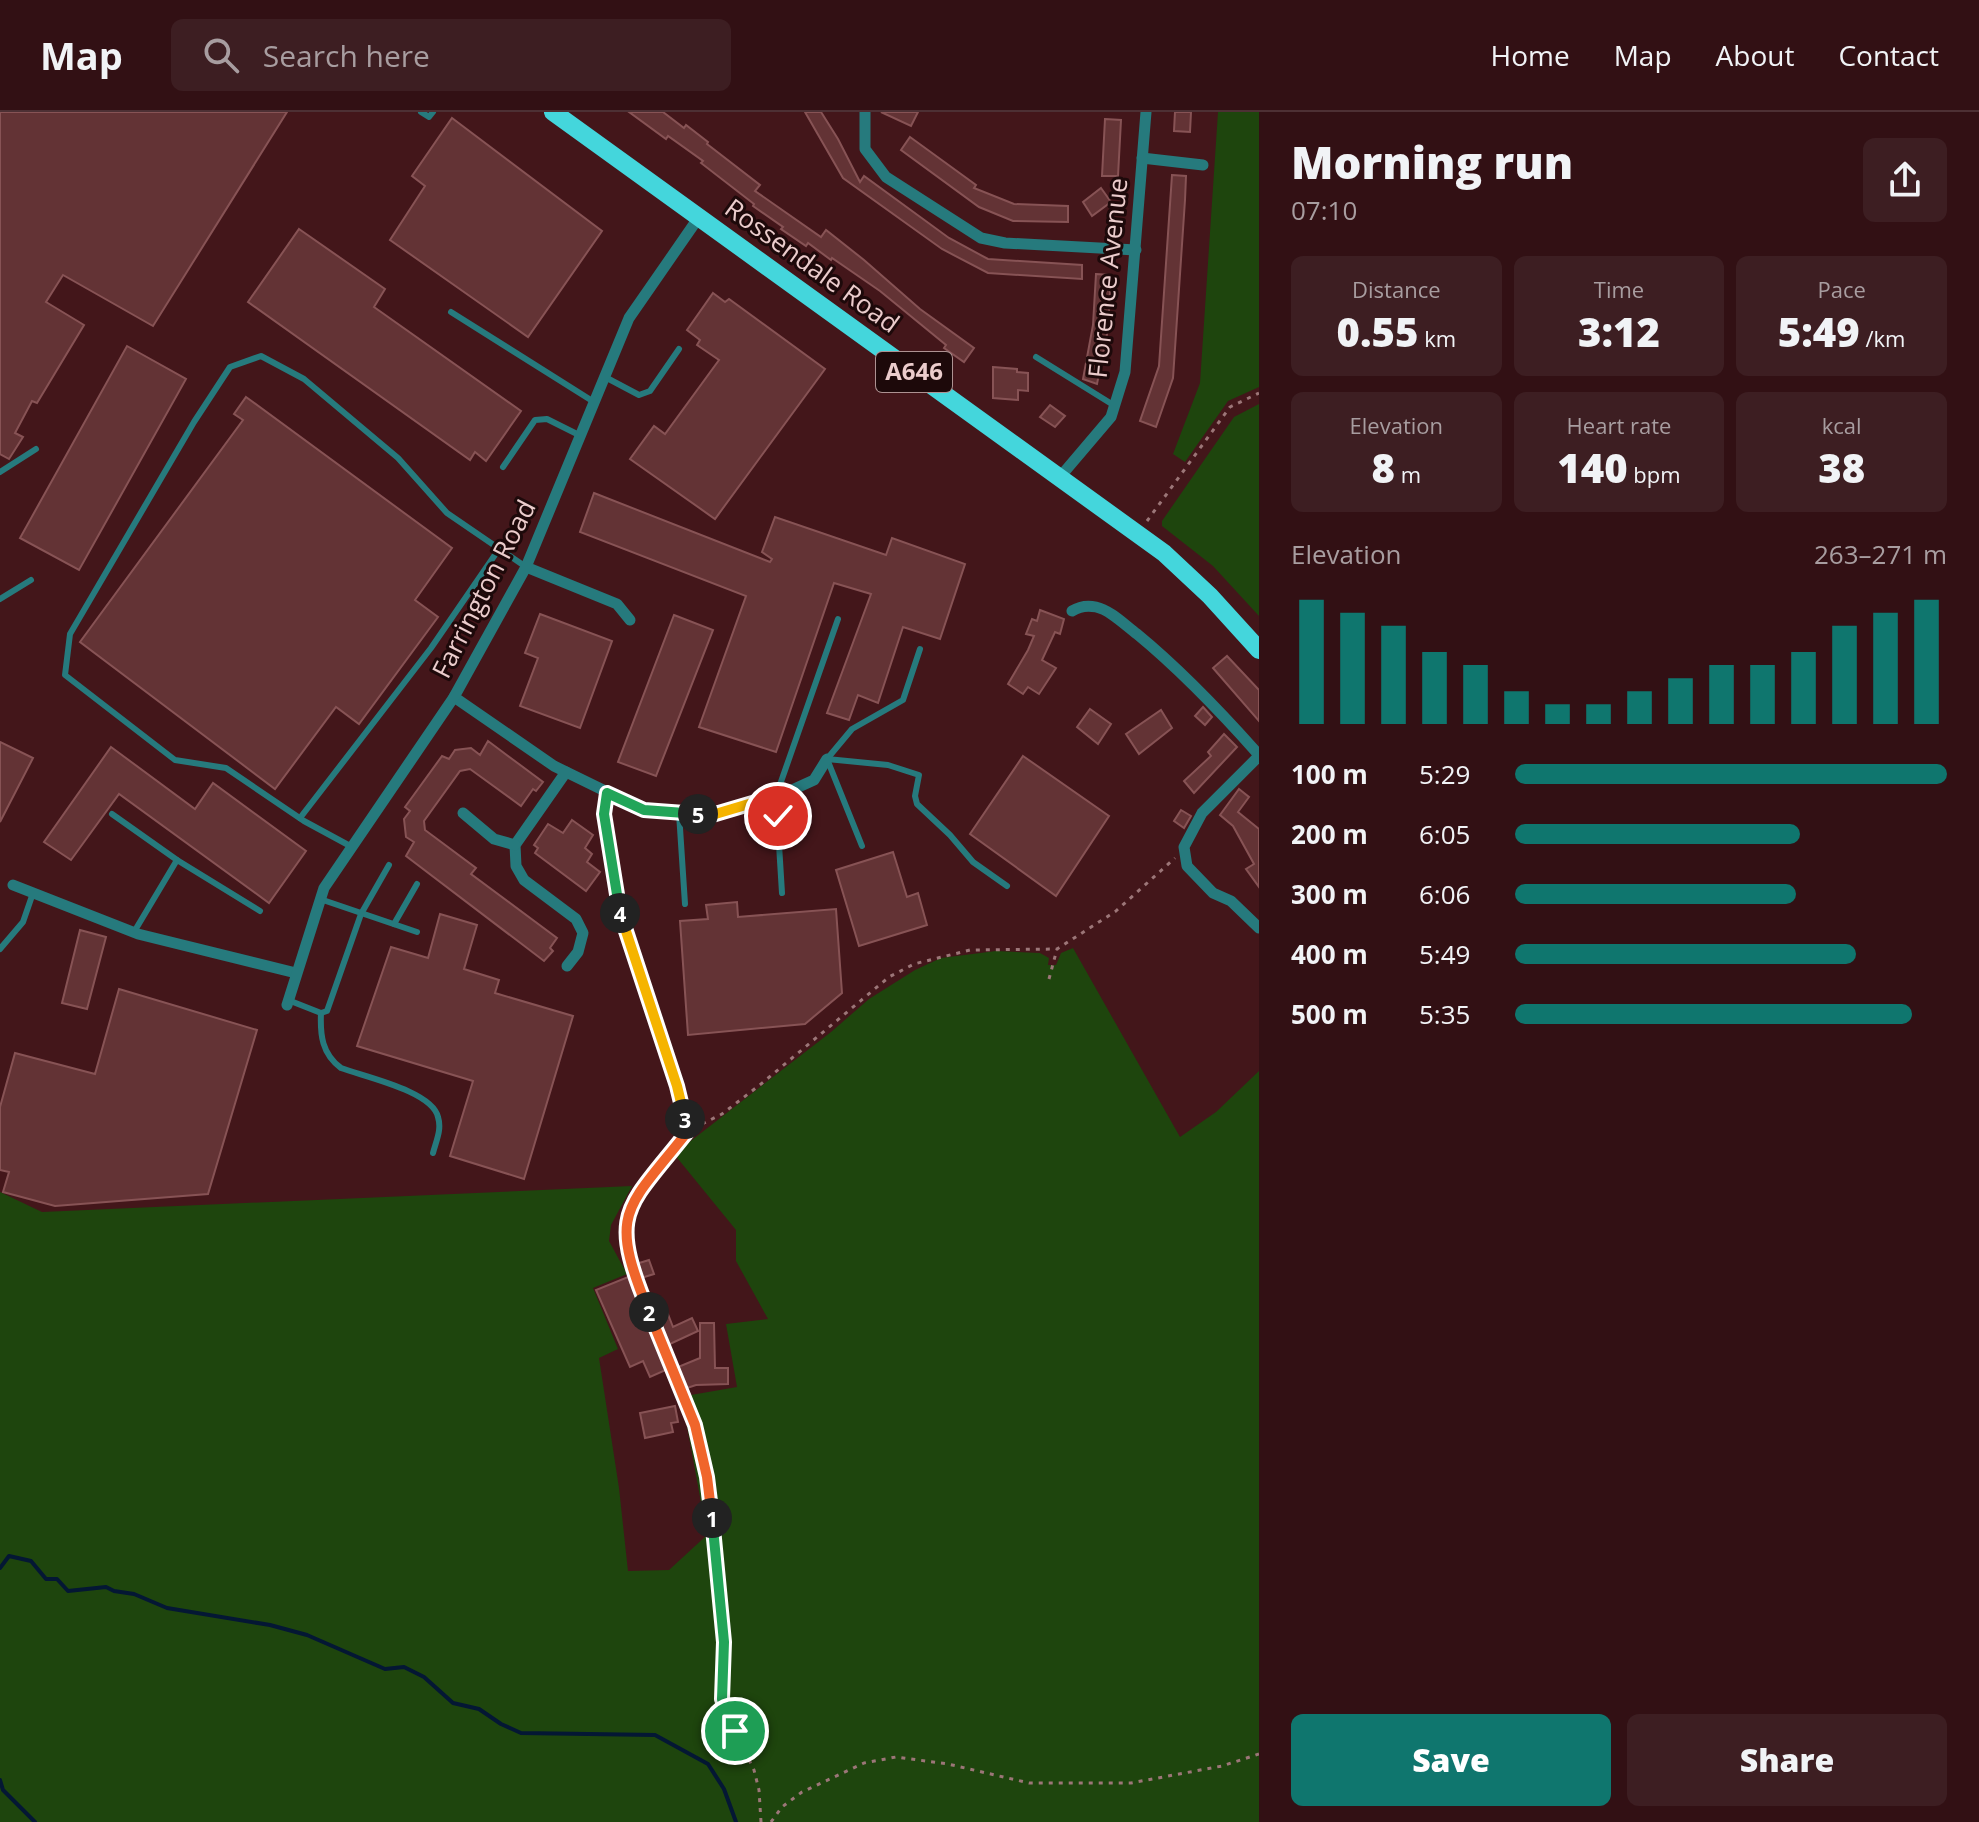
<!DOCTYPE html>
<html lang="en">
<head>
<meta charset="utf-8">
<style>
  body { margin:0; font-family:"Open Sans",sans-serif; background:#3d1e22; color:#f1f3f6; height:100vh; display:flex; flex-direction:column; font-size:30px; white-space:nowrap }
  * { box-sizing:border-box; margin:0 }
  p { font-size:26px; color:#a89da0 }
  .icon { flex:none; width:44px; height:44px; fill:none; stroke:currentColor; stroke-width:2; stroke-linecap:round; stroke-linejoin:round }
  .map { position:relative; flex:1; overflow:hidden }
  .sheet { display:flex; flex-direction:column; background:#321014; width:720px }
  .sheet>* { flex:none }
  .pin { position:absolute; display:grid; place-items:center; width:68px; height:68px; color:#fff; margin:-34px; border:4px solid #fff; border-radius:50%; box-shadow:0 2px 8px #0007 }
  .km { position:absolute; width:40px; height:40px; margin:-20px; border-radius:50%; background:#222; color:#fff; font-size:22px; line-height:40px; text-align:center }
  .round { display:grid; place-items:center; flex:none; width:84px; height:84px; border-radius:12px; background:#3d1e22 }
  .headline { display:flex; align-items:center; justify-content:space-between; height:136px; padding:0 32px }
  h1 { font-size:44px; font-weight:800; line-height:60px }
  .stats { display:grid; grid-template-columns:repeat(3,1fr); gap:12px; height:136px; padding:8px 32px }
  .stats div { display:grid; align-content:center; border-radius:12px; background:#3d1e22; text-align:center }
  .stats b { font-size:40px; font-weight:800 }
  .stats small { font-size:22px; font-weight:400 }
  .stats p { font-size:22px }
  .chart { height:224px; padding:16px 32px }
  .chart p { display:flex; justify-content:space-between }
  .chart svg { width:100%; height:144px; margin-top:8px; stroke:#0f766e; stroke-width:6 }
  .action { display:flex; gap:16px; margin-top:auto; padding:16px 32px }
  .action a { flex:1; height:92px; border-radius:12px; background:#0f766e; color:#fff; font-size:32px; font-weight:800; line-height:92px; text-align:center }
  .action a+a { background:#3d1e22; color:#f1f3f6 }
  ul { padding:0 32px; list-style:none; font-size:26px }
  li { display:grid; grid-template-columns:128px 96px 1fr; align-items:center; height:60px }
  li i { height:20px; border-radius:10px; background:#0f766e }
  header { display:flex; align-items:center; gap:48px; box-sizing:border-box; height:112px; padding:0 40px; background:#321014; border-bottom:2px solid #4d3034 }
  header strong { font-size:38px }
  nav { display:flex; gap:44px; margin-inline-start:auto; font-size:28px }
  .search { width:560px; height:72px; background:#3d1e22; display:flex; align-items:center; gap:20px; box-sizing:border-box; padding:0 28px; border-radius:12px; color:#a89da0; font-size:30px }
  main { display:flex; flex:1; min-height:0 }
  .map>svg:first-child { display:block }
</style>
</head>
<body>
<header>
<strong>Map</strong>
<div class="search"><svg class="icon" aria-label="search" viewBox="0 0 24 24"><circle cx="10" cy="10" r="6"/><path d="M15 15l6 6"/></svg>Search here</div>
<nav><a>Home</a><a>Map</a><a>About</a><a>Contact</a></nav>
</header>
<main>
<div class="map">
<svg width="1259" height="1710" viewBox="0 0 1259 1710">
  <rect width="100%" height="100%" fill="#43161a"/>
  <g fill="#1e450d">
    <polygon points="1218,0 1259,0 1259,275 1228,289 1185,350 1173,342 1200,271"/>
    <polygon points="1259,292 1259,504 1213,454 1162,414 1162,409 1234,305"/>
    <polygon points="1073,836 1180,1025 1216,1000 1259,959 1259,1710 0,1710 0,1080 42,1100 632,1074 611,1113 609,1129 627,1162 593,1176 618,1237 599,1246 619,1376 628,1459 669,1458 707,1423 682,1287 691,1283 737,1275 726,1212 768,1207 736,1149 736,1118 674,1042 831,920 869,887 915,858 941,846 996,839 1040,841 1049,846 1048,853 1056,853 1061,841"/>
  </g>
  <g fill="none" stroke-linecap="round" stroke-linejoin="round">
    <g stroke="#041734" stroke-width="4">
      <polyline points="0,1456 9,1444 31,1449 46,1467 57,1467 68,1479 106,1475 114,1479 134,1482 167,1496 270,1513 307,1523 385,1557 404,1555 424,1565 453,1591 479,1597 501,1612 521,1621 655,1623 708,1652 724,1677 736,1710"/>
      <polyline points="0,1668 3,1678 35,1710"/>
    </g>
  </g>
  <g fill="#633335" stroke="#875355" stroke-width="2">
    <polygon points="0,0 287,0 153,214 63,163 46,190 84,213 37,291 32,289 15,321 23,325 9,347 0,342"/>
    <polygon points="629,0 663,0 684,16 686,13 708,30 707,32 760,73 755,79 821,125 826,118 864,148 920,197 974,236 964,250 944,236 946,233 880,179 832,146 831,148 808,131 806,134 781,117 783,115 753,94 754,92 701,51 703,49 668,24 666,27"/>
    <polygon points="805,0 821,0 838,27 860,70 864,64 949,126 988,147 1082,153 1082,167 988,161 942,137 843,66"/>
    <polygon points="881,0 918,0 911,14"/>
    <polygon points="1175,0 1191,0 1190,20 1174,19"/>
    <polygon points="452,6 602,119 528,225 390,128 425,74 412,64"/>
    <polygon points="1105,7 1121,8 1118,64 1102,64"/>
    <polygon points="910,25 976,73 974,76 1014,92 1068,94 1068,110 1013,109 979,95 901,38"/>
    <polygon points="1172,63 1186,64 1185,88 1173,266 1156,315 1140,309 1159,254"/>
    <polygon points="1101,76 1111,90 1092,104 1083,90"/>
    <polygon points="299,117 385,177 374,195 521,299 486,349 475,340 470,348 248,190"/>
    <polygon points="1096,162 1111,163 1108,217 1097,272 1083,267 1093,213"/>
    <polygon points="713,181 725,190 729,187 825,257 715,407 630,347 654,314 665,322 719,248 697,233 700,228 687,218"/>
    <polygon points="127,234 186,267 79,458 20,426"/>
    <polygon points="993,255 1017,257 1017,260 1028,261 1028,279 1018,278 1018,288 993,286"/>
    <polygon points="246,285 452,436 415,488 438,505 359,612 336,595 275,677 80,530 243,308 234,302"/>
    <polygon points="1050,293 1065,304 1055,315 1040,305"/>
    <polygon points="594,381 770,450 772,447 762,440 775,405 886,443 892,426 965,452 940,527 903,515 878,591 858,583 849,608 827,601 871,482 834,471 776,640 699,615 746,484 580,420"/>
    <polygon points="1040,498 1064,507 1060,522 1055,520 1042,548 1056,556 1039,582 1028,575 1023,582 1008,572 1028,538 1034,524 1026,522 1032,507 1037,509"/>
    <polygon points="540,502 612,529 580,616 520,594 538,546 525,541"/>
    <polygon points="674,503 713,518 656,664 618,650"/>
    <polygon points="1227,544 1259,578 1259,609 1213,556"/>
    <polygon points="1203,595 1212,605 1205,613 1195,604"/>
    <polygon points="1090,597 1111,612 1098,632 1077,615"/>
    <polygon points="1161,598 1172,616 1139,642 1126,622"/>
    <polygon points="1224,622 1237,635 1194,681 1184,669 1211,644 1208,640"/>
    <polygon points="488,629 543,670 536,679 533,677 521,694 470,657 460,659 424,709 425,718 476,756 471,762 557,826 550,836 553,839 544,849 406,744 414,730 406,725 404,707 410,699 405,695 442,644 449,647 455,638 471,636 480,643"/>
    <polygon points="0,630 33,646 0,710"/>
    <polygon points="111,635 195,697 213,671 306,739 269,791 119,682 71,748 44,730"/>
    <polygon points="1023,644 1109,704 1056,784 970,722"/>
    <polygon points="1239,677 1249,685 1238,700 1259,717 1259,775 1246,757 1254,752 1233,714 1220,703"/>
    <polygon points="1181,698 1191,704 1184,716 1174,709"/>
    <polygon points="572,708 593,723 585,736 592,742 587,750 600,760 586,779 535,741 538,736 534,733 548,712 563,721"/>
    <polygon points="893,740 907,785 918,781 927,813 859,834 836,758"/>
    <polygon points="737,790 738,805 836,797 842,881 805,912 688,923 680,809 708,807 706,793"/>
    <polygon points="440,802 477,813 464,857 499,868 495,881 573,904 524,1067 450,1044 473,969 357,934 391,835 428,846"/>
    <polygon points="80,818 106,825 87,897 62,891"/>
    <polygon points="119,877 257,918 208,1082 55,1094 3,1080 9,1060 0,1058 0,995 15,941 95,962"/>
    <polygon points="649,1148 654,1162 641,1166 636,1152"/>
    <polygon points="628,1165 645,1206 666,1197 673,1215 692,1206 698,1219 659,1237 668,1257 650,1265 643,1249 630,1255 596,1178"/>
    <polygon points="700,1211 714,1211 715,1256 728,1256 728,1272 696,1273 687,1276 678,1255 700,1246"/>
    <polygon points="675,1294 678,1310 671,1311 673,1320 645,1326 640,1301"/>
  </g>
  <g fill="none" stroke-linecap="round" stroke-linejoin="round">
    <g stroke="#9c7678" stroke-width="3" stroke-dasharray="4 6" stroke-linecap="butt">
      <polyline points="1147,409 1230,295 1259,281"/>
      <polyline points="605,694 604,702 622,808 677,974 688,1019"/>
      <polyline points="1049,867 1057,837"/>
      <polyline points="761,1710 759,1678 754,1658 727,1603 722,1587 724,1530 707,1365 688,1291 635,1165 627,1140 626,1108 636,1084 688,1019 722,1002 761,972 889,865 914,852 970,838 1057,837 1116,799 1175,746"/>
      <polyline points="771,1710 782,1695 802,1680 864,1651 896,1645 948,1652 1029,1671 1131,1671 1222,1654 1259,1642"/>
    </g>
    <g stroke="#267a7d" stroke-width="6">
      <polyline points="421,0 429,5 433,0"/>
      <polyline points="451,200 594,290"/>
      <polyline points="1036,245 1115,294"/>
      <polyline points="605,265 639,283 650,279 679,237"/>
      <polyline points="503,355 535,308 547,307 581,324"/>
      <polyline points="0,360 36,337"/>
      <polyline points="0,487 31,468"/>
      <polyline points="827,647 888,653 919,663 915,684 917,692 950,723 973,750 1007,774"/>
      <polyline points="827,647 852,617 903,588 920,537"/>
      <polyline points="827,647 862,734"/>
      <polyline points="679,701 685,792"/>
      <polyline points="112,702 177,748 134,820"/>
      <polyline points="300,706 431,536 499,437"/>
      <polyline points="352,735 304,709 226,656 175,648 65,563 70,522 194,310 230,255 261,244 304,267 398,346 447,401 526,455"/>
      <polyline points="177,748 260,799"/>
      <polyline points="782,781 776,684 838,507"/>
      <polyline points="320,787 417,820"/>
      <polyline points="394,812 417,772"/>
      <polyline points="0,837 23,810 33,781"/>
      <polyline points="288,888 321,901 327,899 361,802 389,753"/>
      <path d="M321,901C320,923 322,942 341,956C365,965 432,979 438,1005C442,1018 436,1029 433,1041"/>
    </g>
    <g stroke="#267a7d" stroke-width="11">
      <polyline points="865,0 865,37 886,65 981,126 1005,131 1136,138"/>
      <polyline points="1142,46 1203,53"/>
      <polyline points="1060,365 1111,305 1125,260 1146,0"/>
      <polyline points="526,455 617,492 630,508"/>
      <path d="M1072,499C1080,494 1087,493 1096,495C1110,498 1125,513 1137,522C1182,559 1220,599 1259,643"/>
      <polyline points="454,585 554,654 644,698 712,703 781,683 814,668 827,647"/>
      <polyline points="1259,644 1202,701 1184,735 1187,754 1213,781 1231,789 1259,816"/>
      <polyline points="566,660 515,733 516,754 524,768 576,807 583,821 578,840 567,854"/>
      <polyline points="463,701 494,727 515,733"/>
      <polyline points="13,773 138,822 296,861"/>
      <polyline points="287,893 324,776 454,585 526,455 629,206 699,105"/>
    </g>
    <polyline stroke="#44d6dc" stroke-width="18" points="553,0 1164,441 1210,484 1259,538"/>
  </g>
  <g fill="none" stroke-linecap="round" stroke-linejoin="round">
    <g stroke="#fff" stroke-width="16">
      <polyline id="split-1" points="712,1406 724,1530 722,1587 735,1619"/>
    </g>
    <g stroke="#fff" stroke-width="16">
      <polyline id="split-2" points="649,1200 695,1313 707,1365 712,1406"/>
    </g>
    <g stroke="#fff" stroke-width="16">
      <path id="split-3" d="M649,1200C607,1098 626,1098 688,1019L685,1007"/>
    </g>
    <g stroke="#fff" stroke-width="16">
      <polyline id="split-4" points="620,801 677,974 685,1007"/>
    </g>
    <g stroke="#fff" stroke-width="16">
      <polyline id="split-5" points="620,801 604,702 607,681 644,698 698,702"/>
    </g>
    <g stroke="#fff" stroke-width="16">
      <polyline id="split-6" points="698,702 712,703 776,684 778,704"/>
    </g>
    <use href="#split-1" stroke="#22a559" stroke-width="10"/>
    <use href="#split-2" stroke="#f0652b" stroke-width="10"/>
    <use href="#split-3" stroke="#f0652b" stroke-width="10"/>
    <use href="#split-4" stroke="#f5b400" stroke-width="10"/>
    <use href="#split-5" stroke="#22a559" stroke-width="10"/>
    <use href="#split-6" stroke="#f5b400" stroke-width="10"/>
  </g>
  <g text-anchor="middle" stroke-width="6" stroke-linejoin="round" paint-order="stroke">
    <rect fill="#1d090a" stroke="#ad9292" stroke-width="2" x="876" y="240" width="76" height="40" rx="6"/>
    <g font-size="24" font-weight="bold" fill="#ebcccc">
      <text x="914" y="268">A646</text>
    </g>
    <g font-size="26" fill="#ebcccc" stroke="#1d090a">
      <text transform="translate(812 154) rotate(36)" y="9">Rossendale Road</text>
      <text transform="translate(1108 166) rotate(-84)" y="9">Florence Avenue</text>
      <text transform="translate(484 477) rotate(-63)" y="9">Farrington Road</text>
    </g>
  </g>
</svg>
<div class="pin" style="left:735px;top:1619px;background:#1e9e55"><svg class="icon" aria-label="arrive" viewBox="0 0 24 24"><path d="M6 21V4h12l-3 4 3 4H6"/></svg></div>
<div class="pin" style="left:778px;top:704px;background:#d93025"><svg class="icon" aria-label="check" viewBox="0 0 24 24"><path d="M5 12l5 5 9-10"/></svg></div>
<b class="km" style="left:712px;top:1406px">1</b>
<b class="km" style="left:649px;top:1200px">2</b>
<b class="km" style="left:685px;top:1007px">3</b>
<b class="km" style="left:620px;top:801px">4</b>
<b class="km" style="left:698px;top:702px">5</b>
</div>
<section class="sheet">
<div class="headline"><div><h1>Morning run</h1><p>07:10</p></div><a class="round"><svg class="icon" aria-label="share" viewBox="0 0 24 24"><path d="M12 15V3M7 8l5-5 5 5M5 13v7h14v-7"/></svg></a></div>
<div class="stats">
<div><p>Distance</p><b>0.55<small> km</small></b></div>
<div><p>Time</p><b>3:12</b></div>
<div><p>Pace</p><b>5:49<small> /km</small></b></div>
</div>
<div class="stats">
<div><p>Elevation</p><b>8<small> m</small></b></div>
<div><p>Heart rate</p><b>140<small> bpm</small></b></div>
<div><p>kcal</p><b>38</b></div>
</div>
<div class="chart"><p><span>Elevation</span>263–271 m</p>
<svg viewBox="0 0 160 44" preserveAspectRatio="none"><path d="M5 44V6M15 44V10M25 44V14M35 44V22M45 44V26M55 44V34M65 44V38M75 44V38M85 44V34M95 44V30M105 44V26M115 44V26M125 44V22M135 44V14M145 44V10M155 44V6"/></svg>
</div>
<ul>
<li><b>100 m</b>5:29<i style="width:100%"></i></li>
<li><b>200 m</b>6:05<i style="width:66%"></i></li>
<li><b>300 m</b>6:06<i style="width:65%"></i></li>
<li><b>400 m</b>5:49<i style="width:79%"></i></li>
<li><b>500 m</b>5:35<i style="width:92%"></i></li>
</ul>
<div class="action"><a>Save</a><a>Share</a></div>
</section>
</main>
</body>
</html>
